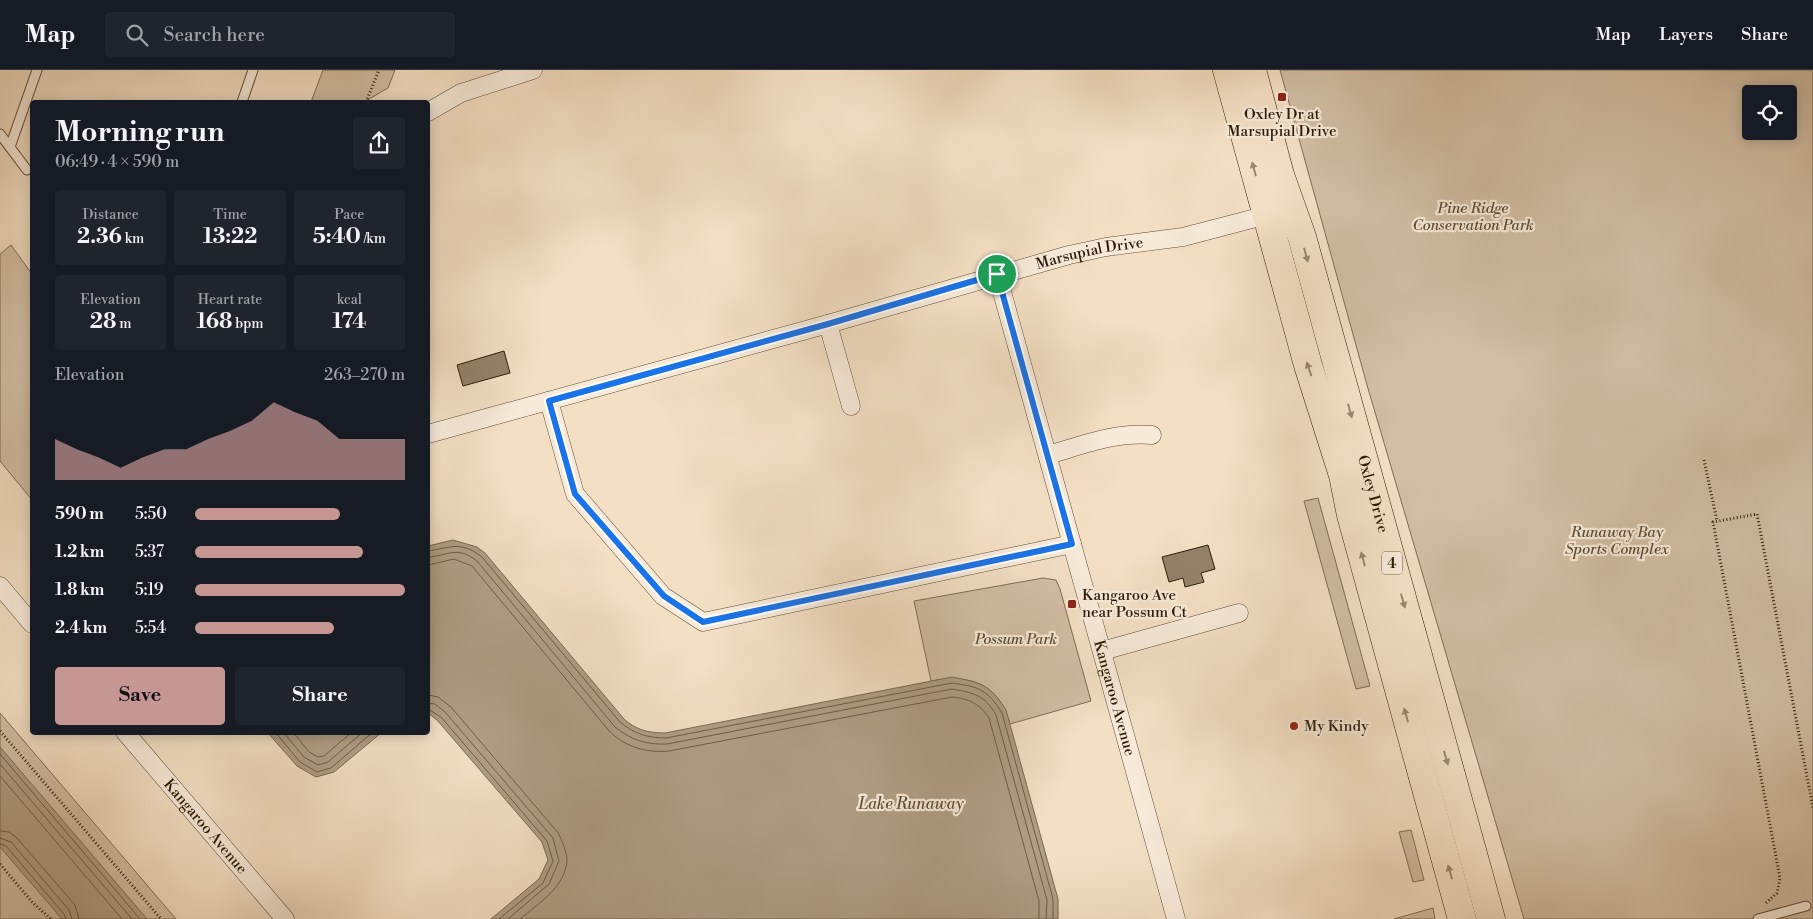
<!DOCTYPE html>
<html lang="en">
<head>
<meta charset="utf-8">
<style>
  body { margin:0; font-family:"Libre Bodoni",serif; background:#20242c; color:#f1f3f6; height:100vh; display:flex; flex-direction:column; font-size:19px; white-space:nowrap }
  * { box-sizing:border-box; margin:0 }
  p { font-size:16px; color:#9ea1a6 }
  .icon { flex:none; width:28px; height:28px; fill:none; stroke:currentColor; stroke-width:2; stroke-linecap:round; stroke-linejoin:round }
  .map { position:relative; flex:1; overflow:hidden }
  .sheet { position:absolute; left:30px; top:30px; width:400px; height:635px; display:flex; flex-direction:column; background:#171b24; border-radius:5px; box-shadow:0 2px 12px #0003 }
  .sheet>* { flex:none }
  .tools { position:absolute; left:1742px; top:15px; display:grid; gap:10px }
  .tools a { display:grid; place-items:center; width:55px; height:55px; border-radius:5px; background:#171b24; box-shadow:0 2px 12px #0003; font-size:25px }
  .pin { position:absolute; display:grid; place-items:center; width:42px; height:42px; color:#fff; margin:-21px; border:2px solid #fff; border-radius:50%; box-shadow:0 1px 5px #0007 }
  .round { display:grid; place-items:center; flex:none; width:52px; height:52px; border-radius:5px; background:#20242c }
  .head { display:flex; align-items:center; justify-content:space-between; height:85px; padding:0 25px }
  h1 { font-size:28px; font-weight:700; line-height:38px }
  .metrics { display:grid; grid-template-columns:repeat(3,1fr); gap:8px; height:85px; padding:5px 25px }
  .metrics div { display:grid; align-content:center; border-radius:5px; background:#20242c; text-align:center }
  .metrics b { font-size:21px; font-weight:700 }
  .metrics small { font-size:14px; font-weight:400 }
  .metrics p { font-size:14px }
  .chart { height:140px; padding:10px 25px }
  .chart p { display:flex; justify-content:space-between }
  .chart svg { width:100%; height:90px; margin-top:5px; fill:#c59692; opacity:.7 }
  .cta { display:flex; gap:10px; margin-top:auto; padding:10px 25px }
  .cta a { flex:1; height:58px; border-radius:5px; background:#c59692; color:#111; font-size:20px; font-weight:700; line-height:58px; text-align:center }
  .cta a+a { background:#20242c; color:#f1f3f6 }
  ul { padding:0 25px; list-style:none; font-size:16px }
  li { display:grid; grid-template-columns:80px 60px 1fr; align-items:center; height:38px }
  li i { height:12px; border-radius:6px; background:#c59692 }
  header { display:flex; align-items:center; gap:30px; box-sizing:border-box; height:70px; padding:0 25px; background:#171b24; border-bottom:1px solid #363941 }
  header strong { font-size:24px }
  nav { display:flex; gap:28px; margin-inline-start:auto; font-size:18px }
  .search { width:350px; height:45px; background:#20242c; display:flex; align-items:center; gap:12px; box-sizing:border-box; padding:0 18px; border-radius:5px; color:#9ea1a6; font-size:19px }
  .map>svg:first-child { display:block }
</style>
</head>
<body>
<header>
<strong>Map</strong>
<div class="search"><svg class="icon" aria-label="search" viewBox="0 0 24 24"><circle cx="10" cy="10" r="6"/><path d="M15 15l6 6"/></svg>Search here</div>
<nav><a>Map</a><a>Layers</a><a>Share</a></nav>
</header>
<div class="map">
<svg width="1813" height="849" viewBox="0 0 1813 849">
  <rect width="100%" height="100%" fill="#f3dfc4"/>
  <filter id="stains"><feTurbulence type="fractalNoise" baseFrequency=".004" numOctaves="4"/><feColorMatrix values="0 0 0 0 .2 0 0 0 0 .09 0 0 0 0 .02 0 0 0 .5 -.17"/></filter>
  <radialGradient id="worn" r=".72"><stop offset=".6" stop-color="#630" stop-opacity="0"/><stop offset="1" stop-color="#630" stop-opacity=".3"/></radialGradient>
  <g fill="#d1bea4" stroke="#7e6d56" fill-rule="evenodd">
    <polygon points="323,0 395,0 388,18 364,32 311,32"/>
    <path d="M1280,0H1813V849H1524L1367,315ZM1751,24H1789V61H1751Z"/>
    <polygon points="11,175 32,204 32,430 0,391 0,184"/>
    <polygon points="1318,428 1370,616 1356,619 1304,431"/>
    <path d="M1043,508L1056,510L1060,519L1091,631L1010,654C999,613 970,604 931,611L914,531Z"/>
    <polygon points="0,643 176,849 0,849"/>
    <polygon points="1411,760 1424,810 1413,812 1399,762"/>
    <polygon points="1433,838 1435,849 1394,849"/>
  </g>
  <g fill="#af9d84" stroke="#7a6952">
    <path d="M453,470L477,477L485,483L624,649C636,660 649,663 665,663L952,607C982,613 989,614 1006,640L1058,829V849H491L539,809L548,790L542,772L437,650L428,643V476Z"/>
    <polygon points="268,663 381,663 334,702 316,707 297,696"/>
    <polygon points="0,677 147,849 62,849 0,777"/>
  </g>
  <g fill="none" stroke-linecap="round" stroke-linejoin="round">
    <g stroke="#6d5c46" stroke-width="1">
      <path d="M428,481C450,478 460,470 482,487L620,652C634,664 648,668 666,668L952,613C979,617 987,619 1002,643L1053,829V849"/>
      <path d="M428,487C448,486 457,475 477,491L615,657C631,670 647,675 667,674L952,619C975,623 984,625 996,645L1047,830L1046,849"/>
      <path d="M428,495L454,489L472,496L610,662C626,677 646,683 669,681L952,627C969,629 979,633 989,648L1039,831V849"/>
      <path d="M428,625L438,627L451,637L559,764C562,772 567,782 567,791C565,817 538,834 520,849"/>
      <polyline points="428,633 435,634 445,642 553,768 559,791 549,814 508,849"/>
      <polyline points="428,639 441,647 547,771 553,791 543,813 499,849"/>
      <polyline points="275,662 300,692 317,702 331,698 373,662"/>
      <polyline points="283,662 304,687 318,695 328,692 363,662"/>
      <polyline points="293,662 309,682 318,687 324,686 352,662"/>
      <polyline points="0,684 140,849"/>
      <polyline points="0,694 132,849"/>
      <polyline points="0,706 122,849"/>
      <polyline points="0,761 9,762 16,767 75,835 79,849"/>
      <polyline points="0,768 11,772 69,840 72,849"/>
      <polyline points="0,774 6,776 64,844 66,849"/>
    </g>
  </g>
  <g fill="#938169" stroke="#2b1c07">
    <polygon points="504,281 510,303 463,316 457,295"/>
    <polygon points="1208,475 1215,499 1201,503 1204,512 1185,517 1183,508 1169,512 1162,487"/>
  </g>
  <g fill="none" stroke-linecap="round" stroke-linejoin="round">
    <g stroke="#5d4d36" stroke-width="11">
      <g id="lane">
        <polyline points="242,32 253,0"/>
        <polyline points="0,64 27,100"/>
        <polyline points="10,77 37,0"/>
        <polyline points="1758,849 1806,836"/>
      </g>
    </g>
    <g stroke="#5d4d36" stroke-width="19">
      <g id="street">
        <polyline points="428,42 461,23 533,0"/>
        <path id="s1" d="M997,204L1176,849"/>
        <polyline points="828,254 851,336"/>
        <polyline points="549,331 575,424 663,526 703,552 1072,474"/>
        <path id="s2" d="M428,364L828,254L1069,185L1106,177L1183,167L1275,143"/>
        <path d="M1048,385C1083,375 1115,362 1152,365"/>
        <polyline points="0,516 32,554"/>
        <polyline points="1102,581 1239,543"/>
        <path id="s3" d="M125,662L285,849"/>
      </g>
    </g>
    <g stroke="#2b1c07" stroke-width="29">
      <g id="primary">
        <polyline points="1227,0 1308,295 1343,405 1351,445 1462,849"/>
        <path id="s4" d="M1252,0L1280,105L1302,167L1491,849"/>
      </g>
    </g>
    <g stroke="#2b1c07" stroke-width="3" stroke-dasharray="1 2.5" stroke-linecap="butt">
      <polyline points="366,32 379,0"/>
      <polyline points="1704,390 1717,451"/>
      <polyline points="0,661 161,849"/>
      <polyline points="0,794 33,833 51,849"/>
      <polyline points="1766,833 1777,823 1780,808 1713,452 1757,444 1813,738"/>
    </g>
    <use href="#lane" stroke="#f7ead9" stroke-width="9"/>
    <use href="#street" stroke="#f7ead9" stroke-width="18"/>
    <use href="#primary" stroke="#f3dfc4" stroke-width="28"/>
  </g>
  <defs><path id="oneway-solid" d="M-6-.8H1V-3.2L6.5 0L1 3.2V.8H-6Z" transform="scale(1.25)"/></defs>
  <g fill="#99876f">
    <use href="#oneway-solid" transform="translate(1254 99) rotate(-105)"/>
    <use href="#oneway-solid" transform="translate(1306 185) rotate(75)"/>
    <use href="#oneway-solid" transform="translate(1309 299) rotate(-109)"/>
    <use href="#oneway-solid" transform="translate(1350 341) rotate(74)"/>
    <use href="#oneway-solid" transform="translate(1363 489) rotate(-105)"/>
    <use href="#oneway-solid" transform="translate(1403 531) rotate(74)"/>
    <use href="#oneway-solid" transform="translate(1406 645) rotate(-106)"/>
    <use href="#oneway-solid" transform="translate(1446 688) rotate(74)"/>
    <use href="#oneway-solid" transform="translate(1450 802) rotate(-106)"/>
  </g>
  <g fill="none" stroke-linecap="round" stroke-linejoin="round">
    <g stroke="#fff" stroke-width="10">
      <polygon id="route" points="997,204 1072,474 703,552 664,526 575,424 549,331 828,254"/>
    </g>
    <use href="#route" stroke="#1a73e8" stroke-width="6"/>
  </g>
  <g fill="#8f2418" stroke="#f7ead9" stroke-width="2">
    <rect x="1277" y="22" width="10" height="10" rx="2.5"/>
    <rect x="1067" y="529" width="10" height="10" rx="2.5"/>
    <circle cx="1294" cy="656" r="5"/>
  </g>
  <g text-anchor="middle" stroke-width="4.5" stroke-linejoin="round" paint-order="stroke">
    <rect fill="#f7ead9" stroke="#685a46" stroke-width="1" x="1382" y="481.5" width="20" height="23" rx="4"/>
    <g font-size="14" font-weight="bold" fill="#2b1c07">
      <text x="1392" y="498">4</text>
    </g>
    <g font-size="15" fill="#2b1c07" stroke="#f7ead9" text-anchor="start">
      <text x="1282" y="49" text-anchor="middle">Oxley Dr at<tspan x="1282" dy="17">Marsupial Drive</tspan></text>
      <text x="1082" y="530">Kangaroo Ave<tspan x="1082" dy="17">near Possum Ct</tspan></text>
      <text x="1304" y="661">My Kindy</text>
    </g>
    <g font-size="15" font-style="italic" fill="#5d4d36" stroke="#f7ead9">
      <text x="1473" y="143">Pine Ridge<tspan x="1473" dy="17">Conservation Park</tspan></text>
      <text x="1617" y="467">Runaway Bay<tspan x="1617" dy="17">Sports Complex</tspan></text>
      <text x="1016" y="574">Possum Park</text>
    </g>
    <g font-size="15" fill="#2b1c07" stroke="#f7ead9">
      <text dy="5" stroke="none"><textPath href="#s2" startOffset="686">Marsupial Drive</textPath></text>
      <text dy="5" stroke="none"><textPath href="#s4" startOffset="441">Oxley Drive</textPath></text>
      <text dy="5" stroke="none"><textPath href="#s1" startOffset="440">Kangaroo Avenue</textPath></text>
      <text dy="5" stroke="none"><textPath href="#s3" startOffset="124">Kangaroo Avenue</textPath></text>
    </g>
    <g font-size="16" font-style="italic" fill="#605039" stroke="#f7ead9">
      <text x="911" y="739">Lake Runaway</text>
    </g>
  </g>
  <rect width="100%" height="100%" filter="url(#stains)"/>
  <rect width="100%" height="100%" fill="url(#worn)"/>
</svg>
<div class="tools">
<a><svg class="icon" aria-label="locate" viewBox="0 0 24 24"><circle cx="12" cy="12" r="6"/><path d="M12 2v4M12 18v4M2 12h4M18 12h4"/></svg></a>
</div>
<div class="pin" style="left:997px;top:204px;background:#1e9e55"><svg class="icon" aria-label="arrive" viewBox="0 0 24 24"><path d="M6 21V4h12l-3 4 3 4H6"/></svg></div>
<section class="sheet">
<div class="head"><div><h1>Morning run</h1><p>06:49 · 4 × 590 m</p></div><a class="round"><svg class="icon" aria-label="share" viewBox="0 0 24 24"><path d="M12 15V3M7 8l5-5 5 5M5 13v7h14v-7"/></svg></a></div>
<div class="metrics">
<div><p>Distance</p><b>2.36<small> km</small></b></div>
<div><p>Time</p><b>13:22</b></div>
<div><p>Pace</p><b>5:40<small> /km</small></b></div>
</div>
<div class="metrics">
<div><p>Elevation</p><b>28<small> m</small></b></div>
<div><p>Heart rate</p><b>168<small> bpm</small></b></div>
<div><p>kcal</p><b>174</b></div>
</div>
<div class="chart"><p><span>Elevation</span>263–270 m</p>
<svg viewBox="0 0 160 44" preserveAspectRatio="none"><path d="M0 44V24L10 29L20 33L30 38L40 33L50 29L60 29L70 24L80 20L90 15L100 6L110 11L120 15L130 24L140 24L150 24L160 24V44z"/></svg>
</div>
<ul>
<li><b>590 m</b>5:50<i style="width:69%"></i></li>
<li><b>1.2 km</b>5:37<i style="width:80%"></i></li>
<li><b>1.8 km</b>5:19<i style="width:100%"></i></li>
<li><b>2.4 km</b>5:54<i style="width:66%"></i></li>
</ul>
<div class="cta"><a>Save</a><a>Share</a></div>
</section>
</div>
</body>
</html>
